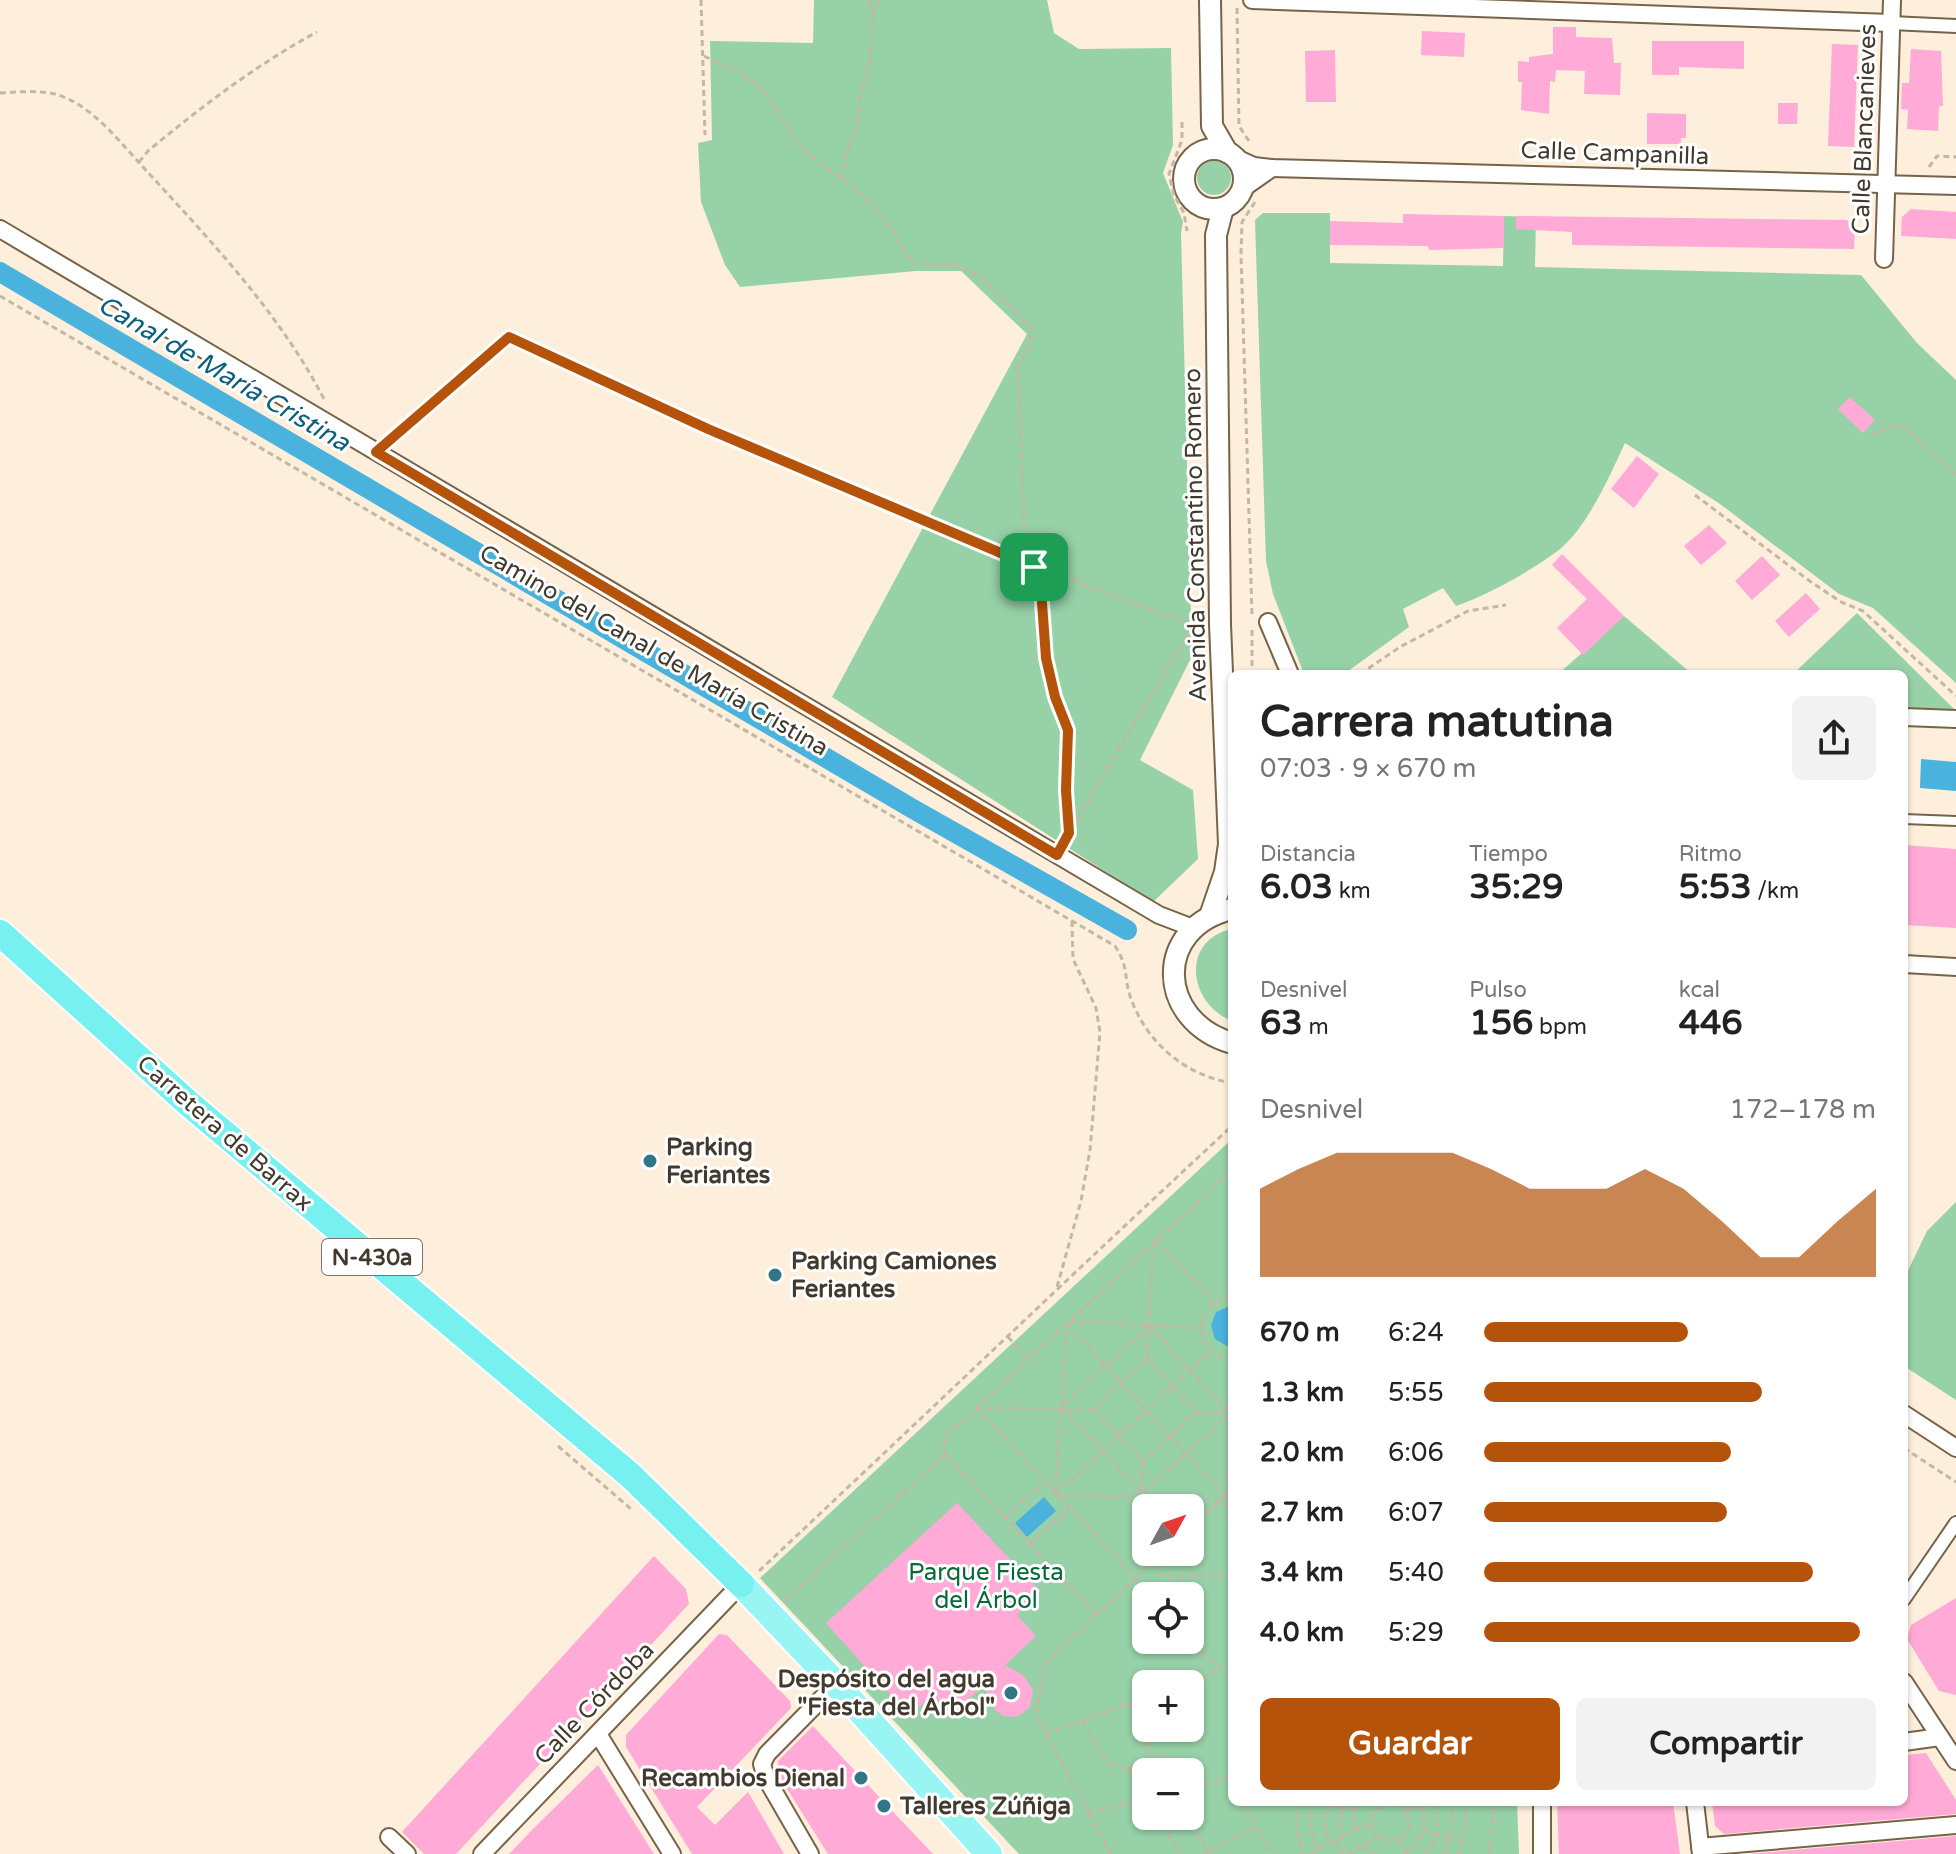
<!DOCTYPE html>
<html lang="es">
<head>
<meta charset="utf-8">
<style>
  body { margin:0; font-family:"Varela Round",sans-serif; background:#f2f2f2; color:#222; height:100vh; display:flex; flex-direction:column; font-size:30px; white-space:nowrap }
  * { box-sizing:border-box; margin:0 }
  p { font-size:26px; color:#767676 }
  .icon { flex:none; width:44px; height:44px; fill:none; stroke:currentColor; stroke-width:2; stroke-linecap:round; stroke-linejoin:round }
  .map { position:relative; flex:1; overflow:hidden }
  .panel { position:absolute; left:1228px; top:670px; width:680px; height:1136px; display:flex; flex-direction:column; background:#fff; border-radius:12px; box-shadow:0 2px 6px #0004 }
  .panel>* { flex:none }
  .needle { width:52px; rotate:50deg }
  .tools { position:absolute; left:1132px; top:1494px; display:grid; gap:16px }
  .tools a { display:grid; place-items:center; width:72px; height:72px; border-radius:12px; background:#fff; box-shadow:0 2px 6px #0004; font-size:40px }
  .pin { position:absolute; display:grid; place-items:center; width:68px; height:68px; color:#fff; margin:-34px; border-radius:16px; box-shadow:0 4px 12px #0006 }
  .round { display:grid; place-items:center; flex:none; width:84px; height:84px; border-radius:12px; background:#f2f2f2 }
  .headline { display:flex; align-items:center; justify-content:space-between; height:136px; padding:0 32px }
  h1 { font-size:44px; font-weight:700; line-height:60px }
  .figures { display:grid; grid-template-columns:repeat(3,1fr); gap:12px; height:136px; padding:8px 32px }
  .figures div { display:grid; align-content:center }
  .figures b { font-size:34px; font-weight:700 }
  .figures small { font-size:22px; font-weight:400 }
  .figures p { font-size:22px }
  .chart { height:224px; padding:16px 32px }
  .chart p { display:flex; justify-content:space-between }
  .chart svg { width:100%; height:144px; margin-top:8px; fill:#b45309; opacity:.7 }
  .primary-button { display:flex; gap:16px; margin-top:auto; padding:16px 32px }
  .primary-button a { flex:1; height:92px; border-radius:12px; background:#b45309; color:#fff; font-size:32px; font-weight:700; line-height:92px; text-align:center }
  .primary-button a+a { background:#f2f2f2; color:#222 }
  ul { padding:0 32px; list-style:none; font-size:26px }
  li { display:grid; grid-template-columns:128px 96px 1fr; align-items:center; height:60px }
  li i { height:20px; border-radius:10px; background:#b45309 }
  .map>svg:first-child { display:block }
</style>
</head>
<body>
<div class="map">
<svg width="1956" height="1854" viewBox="0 0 1956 1854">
  <rect width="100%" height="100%" fill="#fdefdc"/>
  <g fill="#97d1a7" fill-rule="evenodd">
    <polygon points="814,0 1047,0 1054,33 1079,49 1171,48 1173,145 1163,173 1183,222 1181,233 1192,656 1140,760 1193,790 1198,859 1153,902 832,697 1027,334 961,271 916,271 740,287 725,265 701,202 698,143 712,140 710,41 813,43"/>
    <circle cx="1214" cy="178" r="17"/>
    <path d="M1263,213H1330V263L1503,266L1504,216L1536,217L1535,267L1861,275L1917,343L1956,380V683L1873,608L1839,594L1720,504L1625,443C1610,475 1588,526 1560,549C1533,570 1488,595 1456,606L1443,588L1403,609L1409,627L1344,674H1304L1273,594L1266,561L1255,220Z"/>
    <polygon points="1857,613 1954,709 1904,708 1904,674 1793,674"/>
    <polygon points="1624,616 1692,674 1558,674"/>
    <path d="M1232,929V1021C1188,1004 1180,940 1232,929Z"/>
    <path d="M1232,1139V1802H1517L1519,1854H1019L760,1578ZM1146,1508H1190V1552H1146ZM1146,1596H1190V1640H1146ZM1146,1684H1190V1728H1146ZM1146,1772H1190V1816H1146Z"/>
    <polygon points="1956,1202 1956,1400 1904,1366 1904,1279 1927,1231"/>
  </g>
  <g fill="#49b2dd">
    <polygon points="1921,759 1956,762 1956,791 1920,788"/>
    <polygon points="1232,1305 1232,1349 1215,1339 1211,1325 1216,1312"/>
    <polygon points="1044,1497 1056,1511 1027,1537 1015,1523"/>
  </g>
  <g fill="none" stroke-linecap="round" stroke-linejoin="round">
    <polyline stroke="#49b2dd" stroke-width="20" points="0,272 913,809 1127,930"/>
  </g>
  <g fill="#ffaad7">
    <polygon points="1553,27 1576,27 1576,37 1612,38 1614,63 1621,63 1620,95 1584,94 1585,71 1556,70 1555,82 1550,81 1549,114 1521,110 1522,82 1518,82 1518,61 1529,62 1529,57 1553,54"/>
    <polygon points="1422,31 1465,33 1464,57 1421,55"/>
    <polygon points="1652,41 1744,41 1744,69 1679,67 1679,75 1652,75"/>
    <polygon points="1832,44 1858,45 1854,147 1828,146"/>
    <polygon points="1911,49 1941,51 1943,106 1939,106 1938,131 1907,129 1908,110 1901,109 1902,83 1909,83"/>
    <polygon points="1335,50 1336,102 1306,102 1305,51"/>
    <polygon points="1778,103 1798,103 1797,124 1778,124"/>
    <polygon points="1647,113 1686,114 1686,138 1681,138 1681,144 1647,144"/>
    <polygon points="1911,209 1956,212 1956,239 1901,236 1902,217"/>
    <polygon points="1403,214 1504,216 1504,248 1429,250 1428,246 1330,245 1330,221 1403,223"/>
    <polygon points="1516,216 1847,220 1855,229 1854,249 1572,245 1572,232 1516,229"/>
    <polygon points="1850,397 1875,420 1863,433 1838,409"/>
    <polygon points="1637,456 1659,474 1634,508 1611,489"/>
    <polygon points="1709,525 1727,543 1701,565 1684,546"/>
    <polygon points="1562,554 1624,616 1583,655 1557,628 1587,599 1552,565"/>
    <polygon points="1762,556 1780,575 1752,600 1735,581"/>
    <polygon points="1806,593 1820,609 1789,637 1775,621"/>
    <polygon points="1904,845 1956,849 1956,928 1904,925"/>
    <polygon points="957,1503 1041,1592 1017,1615 1036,1636 1005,1665 1024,1676 1033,1690 1030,1707 1017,1717 1004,1716 996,1711 983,1686 952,1714 933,1694 909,1716 826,1623"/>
    <polygon points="654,1556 686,1589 689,1604 456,1854 424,1854 402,1832"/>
    <polygon points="1956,1598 1956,1695 1939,1691 1907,1639 1911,1625"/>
    <polygon points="719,1634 727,1635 790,1701 791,1708 697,1807 715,1825 748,1792 784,1854 692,1854 626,1747 626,1735"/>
    <polygon points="813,1726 896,1815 933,1854 828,1854 779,1776 778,1761"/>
    <polygon points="1926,1753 1956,1800 1956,1814 1724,1834 1715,1826 1712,1802 1904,1802 1904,1755"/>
    <polygon points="598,1765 654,1854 509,1854 534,1828"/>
    <polygon points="1557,1802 1673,1802 1680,1854 1559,1854"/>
    <polygon points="1956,1836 1956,1854 1747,1854"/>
  </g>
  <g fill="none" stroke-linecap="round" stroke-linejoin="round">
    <g stroke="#776347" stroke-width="12">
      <polyline id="service" points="1904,819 1956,821"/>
    </g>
    <g stroke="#776347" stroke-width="16">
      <g id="pedestrian">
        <polyline points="1891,23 1956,26"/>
        <polyline points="1904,1599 1956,1523"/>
      </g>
    </g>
    <g stroke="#776347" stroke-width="20">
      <g id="minor">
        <polyline points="1252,0 1891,23"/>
        <polyline points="1234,157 1254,166 1272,168 1956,186"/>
        <polyline points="1242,189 1272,168"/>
        <polyline points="0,229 1159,915 1193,928"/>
        <polyline points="1884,259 1892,0"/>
        <polyline points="1268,622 1290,674"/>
        <polyline points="1904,717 1956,719"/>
        <polyline points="1904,964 1956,967"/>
        <polyline points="1904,1414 1956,1448"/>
        <polyline points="1904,1682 1956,1761"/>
        <polyline points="598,1734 672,1854"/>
        <polyline points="1904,1742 1940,1737"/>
        <polyline points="1695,1802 1701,1854"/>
        <polyline points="389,1837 407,1854"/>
        <polyline points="1700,1847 1956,1825"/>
        <polyline points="482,1854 741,1584"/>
        <polyline points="810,1854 766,1778 762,1764 767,1754 836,1684"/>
        <polyline points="1542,1854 1542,1802"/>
      </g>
    </g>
    <g stroke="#776347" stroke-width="24">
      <g id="tertiary">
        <polyline points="1210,0 1212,126 1227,152"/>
        <circle cx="1214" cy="179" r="30"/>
        <path d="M1232,909C1153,927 1156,1021 1232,1043"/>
        <polyline points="1210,916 1225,872 1229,844 1220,624 1216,235 1223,208"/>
      </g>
    </g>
    <g stroke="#fff" stroke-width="30">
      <polyline id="primary" points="741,1584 836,1684 989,1854"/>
    </g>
    <g stroke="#fff" stroke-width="30">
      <polyline id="trunk" points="0,933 188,1103 631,1476 741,1584"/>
    </g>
    <g stroke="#c3b7a6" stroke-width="3" stroke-dasharray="6 4" stroke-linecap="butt">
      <polyline points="701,0 705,135"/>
      <polyline points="869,0 873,13"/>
      <polyline points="1237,8 1239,126 1251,144"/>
      <path d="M704,56C718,63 735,68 748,78C773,96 784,128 804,150C818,165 833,171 848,183C874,203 897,236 913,264L960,266L982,278L1031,328V341L1018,367L1024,525L1041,589L1046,658L1055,697L1068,730L1066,790L1069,831"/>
      <path d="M0,93C17,92 38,90 55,94C91,104 119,141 143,167C209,239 280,313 325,401"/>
      <polyline points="1182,122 1182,140 1169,174 1174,195 1184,213 1187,231"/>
      <path d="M139,162L148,151C201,107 256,65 317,32"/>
      <polyline points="1929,167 1937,156 1956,157"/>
      <polyline points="841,179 845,157 857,129 861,91 870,63 873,13 880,0"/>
      <path d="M0,296L1115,946C1130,969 1123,977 1131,999C1148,1044 1185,1075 1232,1083"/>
      <path d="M1872,434L1898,425C1911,431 1942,463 1956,474"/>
      <path d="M391,439L509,337C734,441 960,540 1193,625L1065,840"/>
      <polyline points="1695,495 1811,582 1841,602 1863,611 1956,696"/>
      <polyline points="1252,614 1241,254 1242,222 1255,202"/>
      <polyline points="1252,630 1252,674"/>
      <polyline points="1360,674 1400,647 1468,611 1506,605"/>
      <polyline points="1156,1240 1214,1302"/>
      <polyline points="1057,1287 1081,1201 1090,1150 1100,1032 1096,1008 1073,959 1072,922"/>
      <polyline points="1070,1321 1201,1328"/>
      <polyline points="1067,1324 1225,1496 1232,1541"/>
      <polygon points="1149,1326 1230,1414 1142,1493 1061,1407"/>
      <polyline points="1008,1337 1029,1359"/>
      <polyline points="1147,1358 1196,1412 1143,1461 1094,1409 1147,1358 1153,1244"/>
      <path d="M1232,1360C1192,1355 1191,1300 1232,1296"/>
      <polyline points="977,1408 1152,1596"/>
      <polyline points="977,1408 1093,1409"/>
      <polyline points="1196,1412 1232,1414"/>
      <polyline points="558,1446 631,1509"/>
      <polyline points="1904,1448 1956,1482"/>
      <polyline points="945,1455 945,1437 1232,1170"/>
      <polyline points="1143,1461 1138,1549 1164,1577 1232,1574"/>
      <polyline points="1055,1495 1210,1351"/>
      <polyline points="1055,1495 1067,1324"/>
      <polyline points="1055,1495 1221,1500"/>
      <polyline points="1227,1495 1231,1360"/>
      <polyline points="1005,1517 1044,1483"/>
      <polyline points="1190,1528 1232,1490"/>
      <polyline points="1030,1544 1069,1509"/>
      <path d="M759,1571C917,1423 1073,1273 1232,1126"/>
      <polyline points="785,1601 945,1455 1096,1614"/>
      <polyline points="1182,1684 1220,1670 1190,1638"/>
      <polyline points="1130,1703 1159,1772"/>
      <polyline points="1082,1721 1107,1763 1128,1769 1166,1755 1184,1772"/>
      <polyline points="1045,1734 1146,1697"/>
      <polyline points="1128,1769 1146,1798"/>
      <polyline points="1226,1777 1232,1787"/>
      <polyline points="1190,1778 1201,1788 1232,1774"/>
      <polyline points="1190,1790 1201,1788"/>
      <polyline points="1241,1802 1273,1854"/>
      <polyline points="1298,1802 1296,1827 1303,1854"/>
      <polyline points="1313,1802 1310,1824 1317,1851"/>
      <polyline points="1320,1802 1354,1811"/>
      <polyline points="1328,1802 1325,1824 1329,1844"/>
      <polyline points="1389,1802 1375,1810 1371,1822 1374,1833 1388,1841 1403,1837 1410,1825 1404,1807 1390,1802"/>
      <polyline points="1407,1811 1423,1802"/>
      <polyline points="1088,1812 1146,1800"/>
      <polyline points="1157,1816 1180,1854"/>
      <polyline points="1187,1816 1211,1854"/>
      <polyline points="1354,1831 1354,1811 1358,1802"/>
      <polyline points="1424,1831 1463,1841"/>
      <polyline points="1342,1837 1339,1823 1343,1802"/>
      <polyline points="1399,1839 1407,1853"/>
      <polyline points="1336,1841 1343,1854"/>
      <polyline points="1363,1846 1375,1854"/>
      <polyline points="1111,1854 1036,1715 1045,1663 1164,1552"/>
      <polyline points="1204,1854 1256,1827"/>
      <polyline points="1310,1854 1371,1822"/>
      <polyline points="1348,1854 1378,1837"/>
      <path d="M1404,1854C1423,1843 1430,1822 1419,1802"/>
      <path d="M1425,1854C1439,1839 1440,1821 1435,1802"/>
      <path d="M1444,1854C1452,1836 1454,1822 1450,1802"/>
      <path d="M1458,1854C1466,1837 1467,1821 1463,1802"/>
      <polyline points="1490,1854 1494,1802"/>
    </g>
    <use href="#service" stroke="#fff" stroke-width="8"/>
    <use href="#pedestrian" stroke="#fff" stroke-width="12"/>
    <use href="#minor" stroke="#fff" stroke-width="16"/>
    <use href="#tertiary" stroke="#fff" stroke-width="20"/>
    <use href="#primary" stroke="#99f4f4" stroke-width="26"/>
    <use href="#trunk" stroke="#77f0f0" stroke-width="26"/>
  </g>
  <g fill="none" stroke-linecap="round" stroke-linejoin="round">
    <g stroke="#fff" stroke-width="16">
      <polygon id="route" points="509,337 708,429 1034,567 1041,589 1046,658 1055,697 1068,730 1066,790 1069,833 1057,855 376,452"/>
    </g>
    <use href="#route" stroke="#b45309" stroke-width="10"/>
  </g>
  <g fill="#327586" stroke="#fff" stroke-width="3">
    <circle cx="650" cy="1161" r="8"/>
    <circle cx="775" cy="1275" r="8"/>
    <circle cx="1011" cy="1693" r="8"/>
    <circle cx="861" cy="1778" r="8"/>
    <circle cx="884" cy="1806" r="8"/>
  </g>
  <g text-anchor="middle" stroke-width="6" stroke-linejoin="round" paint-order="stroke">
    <rect fill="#fff" stroke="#7b756c" stroke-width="2" x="322" y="1239" width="100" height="36" rx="6"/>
    <g font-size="22" font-weight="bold" fill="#423a2d">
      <text x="372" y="1265">N-430a</text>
    </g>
    <g font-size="24" fill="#423a2d" stroke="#fff">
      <text transform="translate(1864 129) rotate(-88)" y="8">Calle Blancanieves</text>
      <text transform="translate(1615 153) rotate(2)" y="8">Calle Campanilla</text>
      <text transform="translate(1195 535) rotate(-91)" y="8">Avenida Constantino Romero</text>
      <text transform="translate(654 650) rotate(30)" y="8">Camino del Canal de María Cristina</text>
      <text transform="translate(225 1133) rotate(41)" y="8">Carretera de Barrax</text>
      <text transform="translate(594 1703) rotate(-46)" y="8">Calle Córdoba</text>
    </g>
    <g font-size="24" font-weight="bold" fill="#423a2d" stroke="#fff" text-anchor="start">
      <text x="666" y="1155">Parking<tspan x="666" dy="28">Feriantes</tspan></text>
      <text x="791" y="1269">Parking Camiones<tspan x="791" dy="28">Feriantes</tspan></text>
      <text x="995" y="1687" text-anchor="end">Despósito del agua<tspan x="995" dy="28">"Fiesta del Árbol"</tspan></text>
      <text x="845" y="1786" text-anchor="end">Recambios Dienal</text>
      <text x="900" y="1814">Talleres Zúñiga</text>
    </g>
    <g font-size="24" fill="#056937" stroke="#fff">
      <text x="986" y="1580">Parque Fiesta<tspan x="986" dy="28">del Árbol</tspan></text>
    </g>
    <g font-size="26" font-style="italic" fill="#0b607d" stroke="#fff">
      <text transform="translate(224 373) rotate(30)" y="9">Canal de María Cristina</text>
    </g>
  </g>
</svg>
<div class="tools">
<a><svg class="needle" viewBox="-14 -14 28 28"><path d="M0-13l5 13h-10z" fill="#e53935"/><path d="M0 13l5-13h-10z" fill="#767676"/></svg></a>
<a><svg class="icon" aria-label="locate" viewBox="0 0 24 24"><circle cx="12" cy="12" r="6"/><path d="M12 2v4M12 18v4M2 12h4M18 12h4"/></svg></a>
<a>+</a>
<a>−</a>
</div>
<div class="pin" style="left:1034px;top:567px;background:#1e9e55"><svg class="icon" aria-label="arrive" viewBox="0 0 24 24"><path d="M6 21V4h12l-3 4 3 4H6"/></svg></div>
<section class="panel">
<div class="headline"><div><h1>Carrera matutina</h1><p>07:03 · 9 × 670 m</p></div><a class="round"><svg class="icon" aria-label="share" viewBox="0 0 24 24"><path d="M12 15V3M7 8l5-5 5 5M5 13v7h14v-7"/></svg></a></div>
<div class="figures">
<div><p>Distancia</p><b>6.03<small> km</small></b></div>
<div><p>Tiempo</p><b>35:29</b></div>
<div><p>Ritmo</p><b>5:53<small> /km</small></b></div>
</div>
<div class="figures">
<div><p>Desnivel</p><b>63<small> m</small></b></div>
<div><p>Pulso</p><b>156<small> bpm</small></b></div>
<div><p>kcal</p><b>446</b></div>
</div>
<div class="chart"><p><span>Desnivel</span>172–178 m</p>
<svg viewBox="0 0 160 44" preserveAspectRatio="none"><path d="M0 44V17L10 11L20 6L30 6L40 6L50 6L60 11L70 17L80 17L90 17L100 11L110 17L120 27L130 38L140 38L150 27L160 17V44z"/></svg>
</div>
<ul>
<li><b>670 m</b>6:24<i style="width:52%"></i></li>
<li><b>1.3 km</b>5:55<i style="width:71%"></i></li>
<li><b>2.0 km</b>6:06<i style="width:63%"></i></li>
<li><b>2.7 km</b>6:07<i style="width:62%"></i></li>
<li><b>3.4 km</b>5:40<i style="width:84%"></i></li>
<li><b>4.0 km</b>5:29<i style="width:96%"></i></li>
</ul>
<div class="primary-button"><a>Guardar</a><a>Compartir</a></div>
</section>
</div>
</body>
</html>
